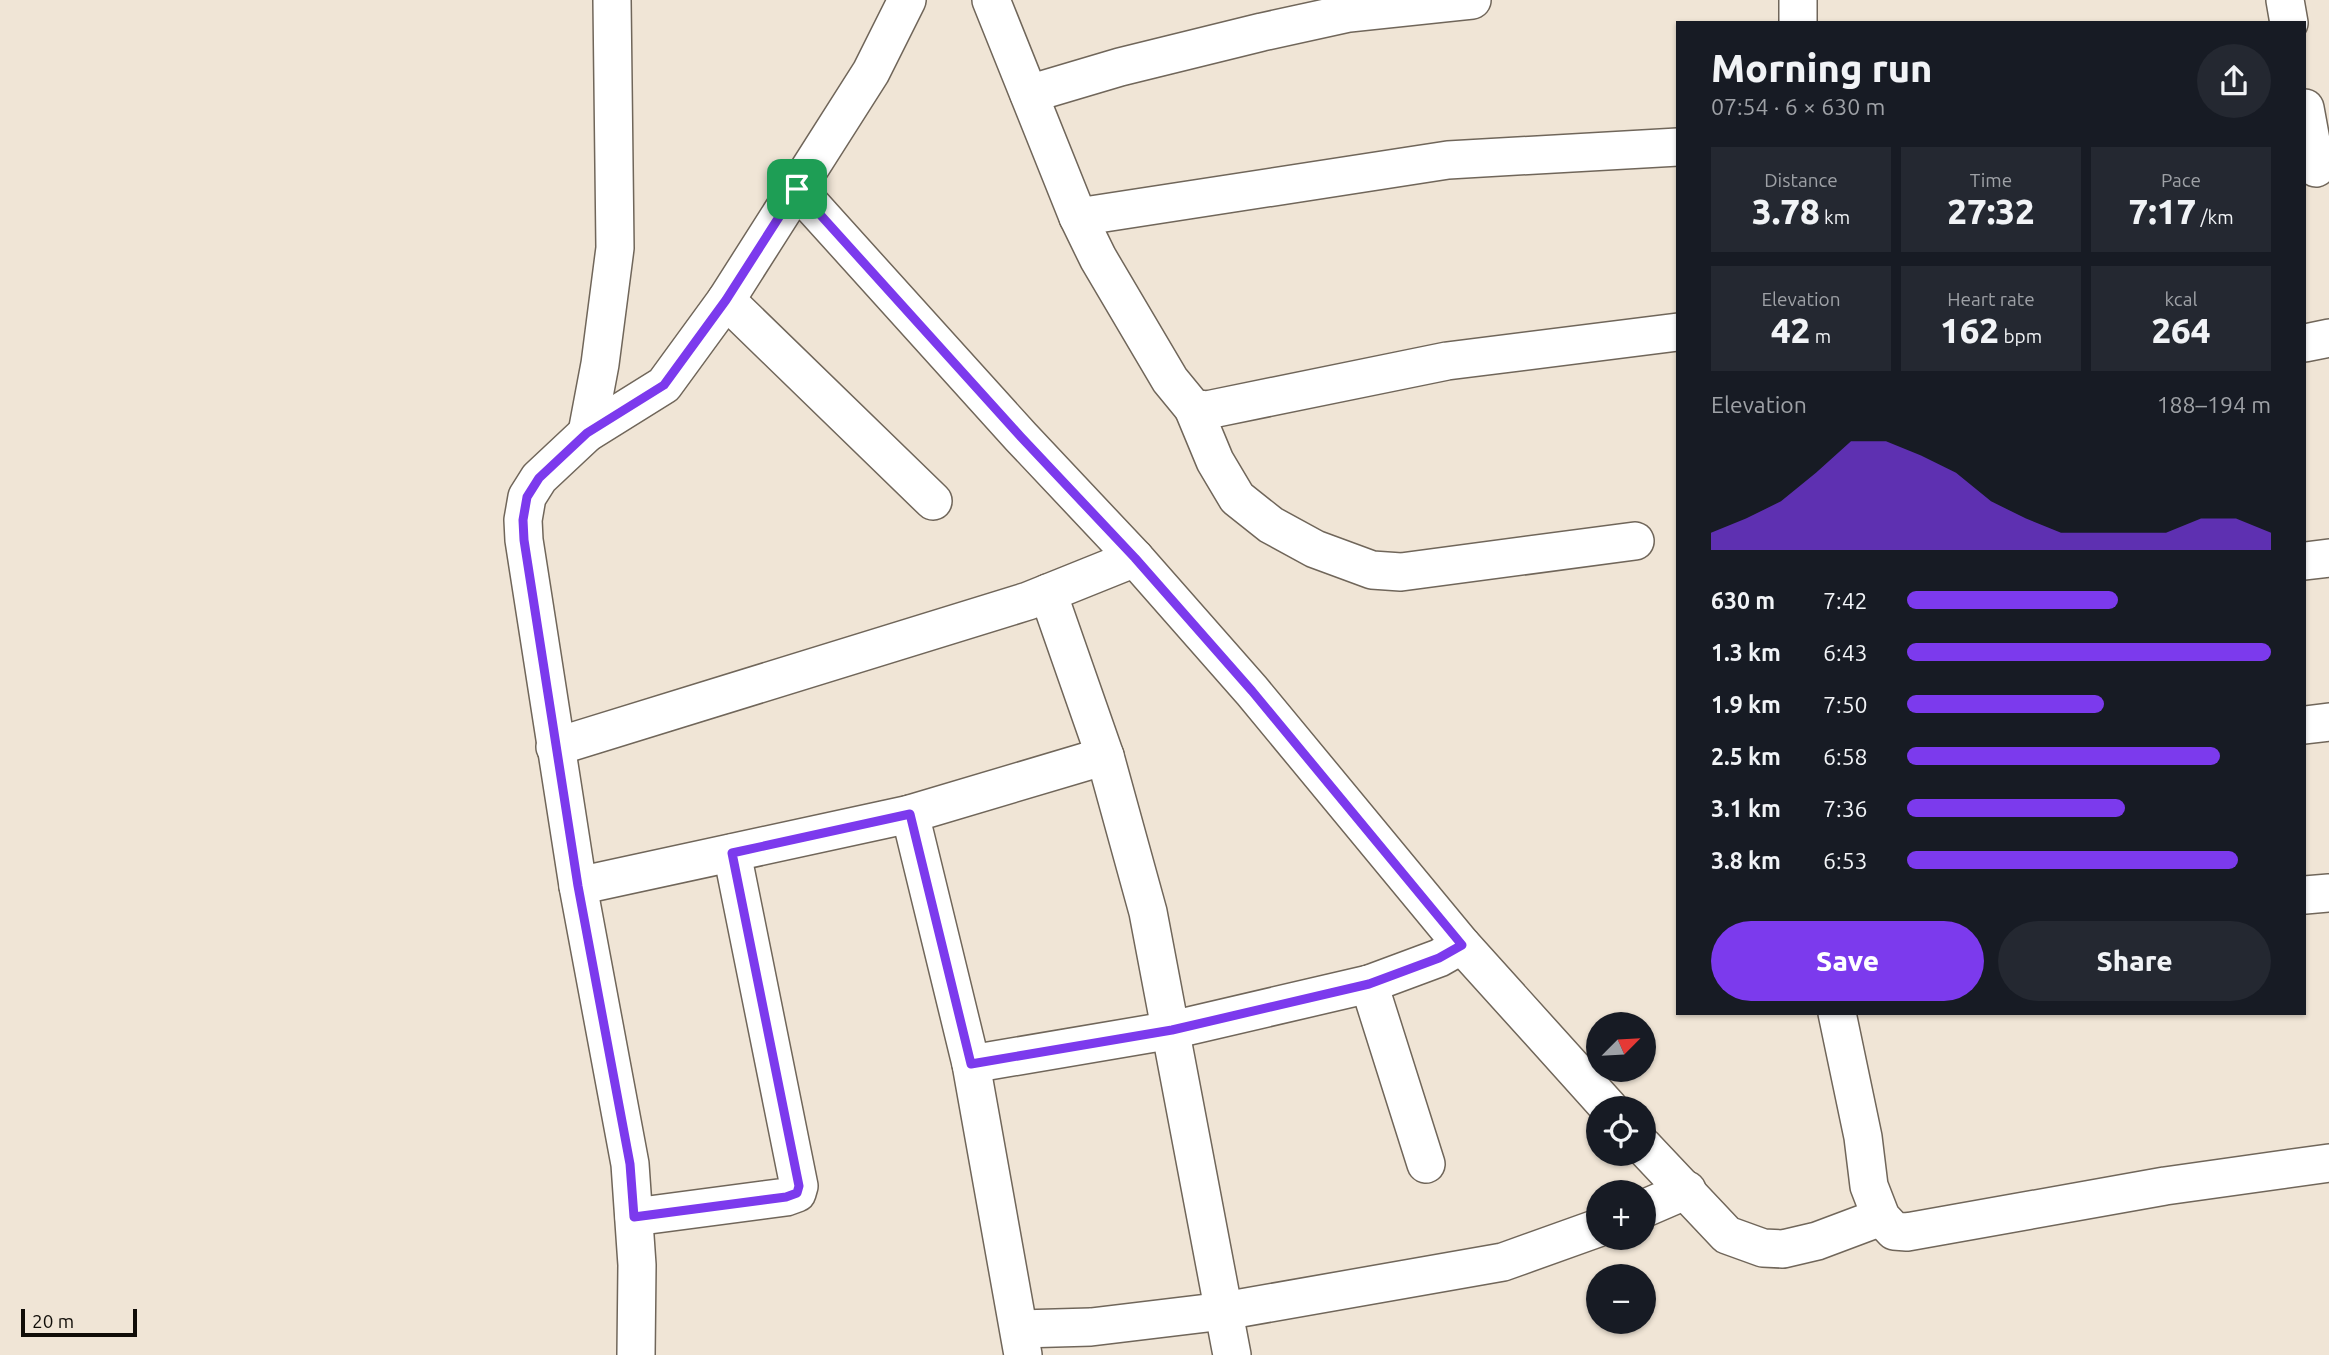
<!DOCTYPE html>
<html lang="en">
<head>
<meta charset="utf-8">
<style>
  body { margin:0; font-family:Ubuntu,sans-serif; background:#242831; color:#f1f3f6; height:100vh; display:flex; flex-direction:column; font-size:26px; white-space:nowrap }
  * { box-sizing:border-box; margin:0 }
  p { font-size:23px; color:#9ea1a6 }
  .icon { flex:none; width:38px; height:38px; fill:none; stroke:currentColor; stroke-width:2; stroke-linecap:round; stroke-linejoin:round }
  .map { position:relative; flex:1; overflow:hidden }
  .panel { position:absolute; left:1676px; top:21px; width:630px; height:994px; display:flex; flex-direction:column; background:#171b24; border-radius:0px; box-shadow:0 2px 5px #0004 }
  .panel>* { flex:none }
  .needle { width:46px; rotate:66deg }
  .buttons { position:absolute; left:1586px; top:1012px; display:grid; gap:14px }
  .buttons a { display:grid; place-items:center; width:70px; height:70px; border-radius:50%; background:#171b24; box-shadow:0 2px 5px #0004; font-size:35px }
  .scale { position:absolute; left:21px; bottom:18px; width:116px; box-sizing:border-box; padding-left:7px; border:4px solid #100d08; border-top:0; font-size:19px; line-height:24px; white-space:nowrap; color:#100d08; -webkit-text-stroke:5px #f0e5d6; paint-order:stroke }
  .pin { position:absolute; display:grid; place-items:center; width:60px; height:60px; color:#fff; margin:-30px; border-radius:14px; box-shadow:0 4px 10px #0006 }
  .round { display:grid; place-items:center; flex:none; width:74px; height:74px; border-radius:37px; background:#242831 }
  .summary { display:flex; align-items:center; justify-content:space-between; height:119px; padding:0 35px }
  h1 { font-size:38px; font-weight:800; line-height:52px }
  .figures { display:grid; grid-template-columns:repeat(3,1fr); gap:10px; height:119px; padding:7px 35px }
  .figures div { display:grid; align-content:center; border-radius:0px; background:#242831; text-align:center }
  .figures b { font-size:35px; font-weight:800 }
  .figures small { font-size:19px; font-weight:400 }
  .figures p { font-size:19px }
  .chart { height:196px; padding:14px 35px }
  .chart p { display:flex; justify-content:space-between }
  .chart svg { width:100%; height:126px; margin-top:7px; fill:#7c3aed; opacity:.7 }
  .action { display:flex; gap:14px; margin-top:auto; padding:14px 35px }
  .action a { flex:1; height:80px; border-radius:42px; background:#7c3aed; color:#fff; font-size:28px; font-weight:800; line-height:80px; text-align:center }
  .action a+a { background:#242831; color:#f1f3f6 }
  ul { padding:0 35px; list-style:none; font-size:23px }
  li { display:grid; grid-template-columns:112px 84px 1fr; align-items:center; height:52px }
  li i { height:18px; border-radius:9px; background:#7c3aed }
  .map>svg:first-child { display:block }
</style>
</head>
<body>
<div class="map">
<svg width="2329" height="1355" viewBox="0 0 2329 1355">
  <rect width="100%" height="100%" fill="#f0e5d6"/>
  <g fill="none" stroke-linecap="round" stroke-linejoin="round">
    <g stroke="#70665a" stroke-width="40">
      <g id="minor">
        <polyline points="991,0 1078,217 1098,258 1170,380 1193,408 1207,410 1447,361 1678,332"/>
        <polyline points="1798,0 1798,23"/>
        <polyline points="2285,0 2289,23"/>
        <polyline points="1029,94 1120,67 1262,32 1349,13 1472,0"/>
        <polyline points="2305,108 2316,168"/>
        <polyline points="797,189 1021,437 1135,558 1252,691 1462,945 1609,1108"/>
        <polyline points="1078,217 1448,160 1678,147"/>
        <polyline points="726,300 933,501"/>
        <polyline points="2305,343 2329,338"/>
        <polyline points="1193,408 1215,461 1237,498 1271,525 1315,549 1372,570 1401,572 1635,541"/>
        <polyline points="587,433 600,364 615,248 612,0"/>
        <polyline points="2305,561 2329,558"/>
        <polyline points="1048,593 1105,756 1148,912 1232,1355"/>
        <polyline points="2305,725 2329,722"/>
        <polyline points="555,747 1028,601 1135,558"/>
        <polyline points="910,814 971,1064 1023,1355"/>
        <polyline points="578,886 910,814 1105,756"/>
        <polyline points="2305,895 2329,893"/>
        <polyline points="1369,984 1426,1164"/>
        <polyline points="1837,1013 1863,1137 1869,1186 1881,1217 1894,1231 1907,1232 2165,1186 2329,1163"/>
        <polyline points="971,1064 1172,1030 1369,984 1439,958 1462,945"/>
        <polyline points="1643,1146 1727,1235 1763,1248 1783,1249 1817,1241 1881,1217"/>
        <polyline points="1643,1209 1687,1190"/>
        <polyline points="634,1217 786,1197 797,1193 799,1186 732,853"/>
        <polyline points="1020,1329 1091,1327 1224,1311 1503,1262 1598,1228"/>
        <polyline points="636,1355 637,1265 630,1164 578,886 524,540 523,520 527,497 539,478 587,433 664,385 726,300 871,72 907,0"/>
      </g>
    </g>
    <use href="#minor" stroke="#fff" stroke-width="37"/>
  </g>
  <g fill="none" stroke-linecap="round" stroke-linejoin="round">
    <g stroke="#fff" stroke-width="14">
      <polygon id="route" points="797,189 1021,437 1135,558 1252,691 1462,945 1439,958 1369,984 1172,1030 971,1064 910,814 732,853 799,1186 797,1193 786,1197 634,1217 630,1164 578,886 524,540 523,520 527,497 539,478 587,433 664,385 726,300"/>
    </g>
    <use href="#route" stroke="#7c3aed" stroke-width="9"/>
  </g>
</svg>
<div class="buttons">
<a><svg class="needle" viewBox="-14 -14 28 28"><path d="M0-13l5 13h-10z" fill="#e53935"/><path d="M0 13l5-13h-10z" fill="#9ea1a6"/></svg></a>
<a><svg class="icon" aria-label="locate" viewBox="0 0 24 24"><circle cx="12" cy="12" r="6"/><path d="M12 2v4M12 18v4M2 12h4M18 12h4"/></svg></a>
<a>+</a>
<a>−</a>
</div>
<div class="scale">20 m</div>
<div class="pin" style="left:797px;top:189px;background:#1e9e55"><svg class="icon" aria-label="arrive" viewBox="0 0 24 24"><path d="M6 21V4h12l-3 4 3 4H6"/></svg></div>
<section class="panel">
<div class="summary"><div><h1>Morning run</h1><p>07:54 · 6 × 630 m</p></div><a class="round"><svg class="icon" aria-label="share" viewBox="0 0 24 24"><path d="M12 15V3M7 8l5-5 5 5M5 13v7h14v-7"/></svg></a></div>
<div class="figures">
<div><p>Distance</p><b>3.78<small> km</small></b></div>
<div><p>Time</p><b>27:32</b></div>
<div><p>Pace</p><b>7:17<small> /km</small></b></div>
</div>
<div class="figures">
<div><p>Elevation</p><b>42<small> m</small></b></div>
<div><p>Heart rate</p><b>162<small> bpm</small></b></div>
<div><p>kcal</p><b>264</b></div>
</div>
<div class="chart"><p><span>Elevation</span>188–194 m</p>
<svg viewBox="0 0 160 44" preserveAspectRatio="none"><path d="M0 44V38L10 33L20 27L30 17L40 6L50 6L60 11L70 17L80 27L90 33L100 38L110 38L120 38L130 38L140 33L150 33L160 38V44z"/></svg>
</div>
<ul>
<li><b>630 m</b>7:42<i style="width:58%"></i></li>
<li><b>1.3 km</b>6:43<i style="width:100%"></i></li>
<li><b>1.9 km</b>7:50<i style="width:54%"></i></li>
<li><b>2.5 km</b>6:58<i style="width:86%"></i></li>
<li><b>3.1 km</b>7:36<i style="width:60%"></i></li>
<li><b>3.8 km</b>6:53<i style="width:91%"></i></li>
</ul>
<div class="action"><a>Save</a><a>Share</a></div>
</section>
</div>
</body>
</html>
